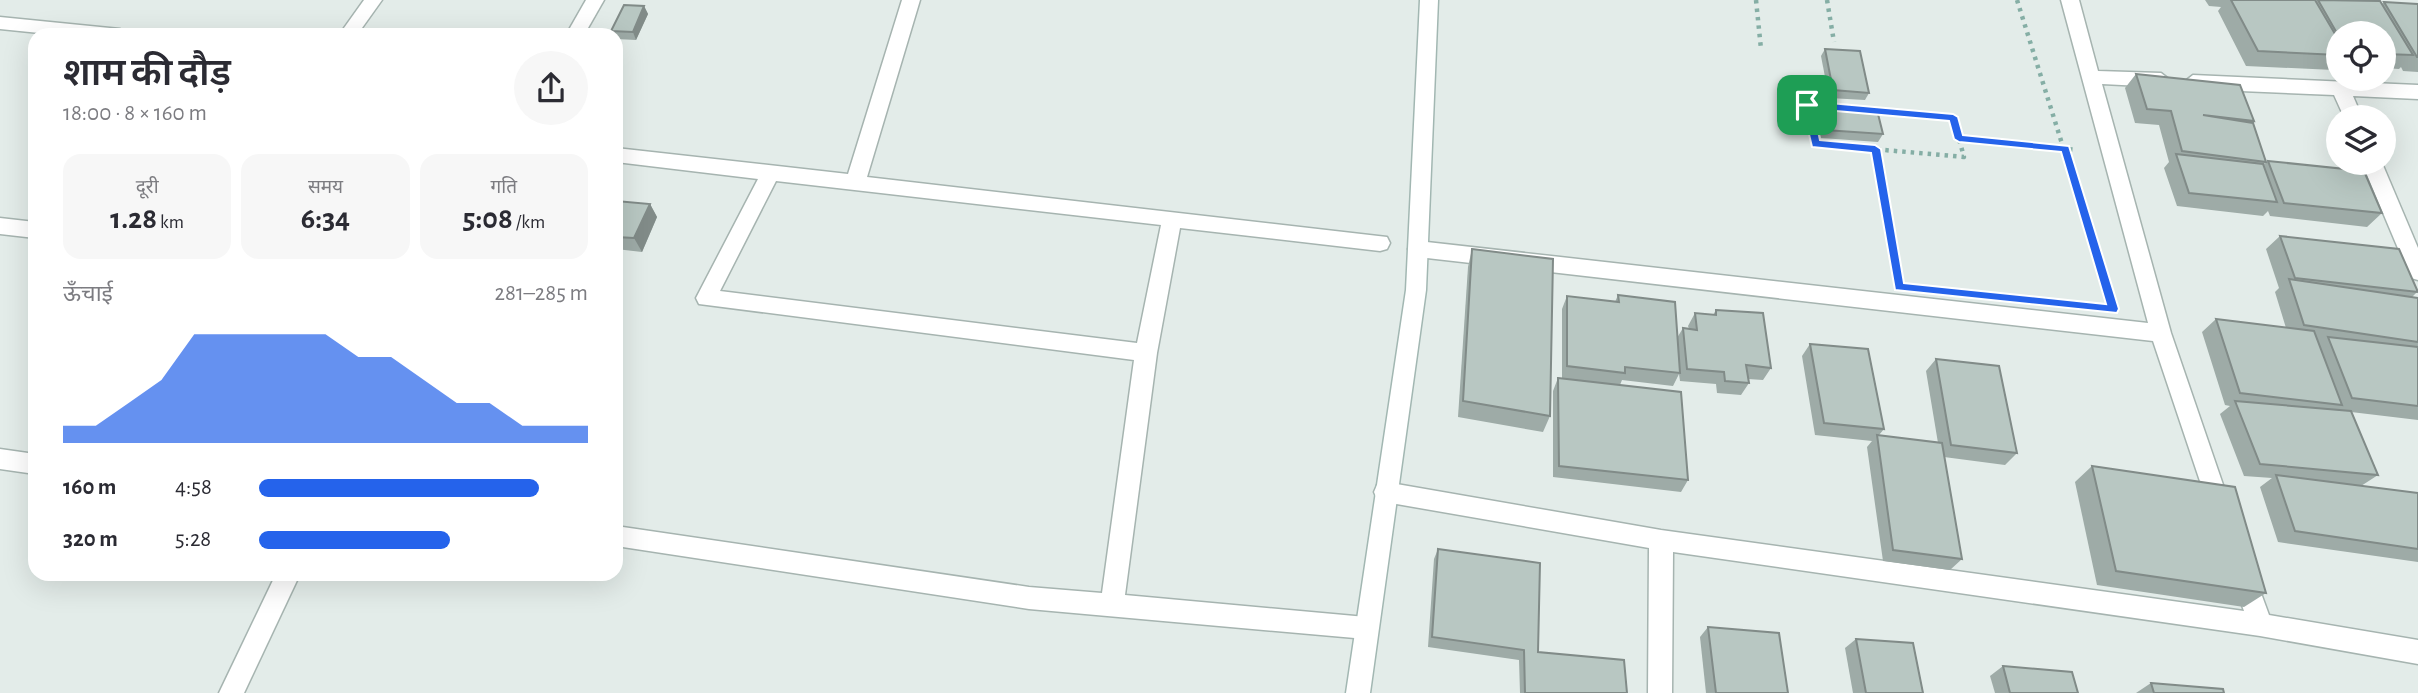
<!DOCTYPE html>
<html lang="hi">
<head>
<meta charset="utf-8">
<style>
  body { margin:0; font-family:"Alegreya Sans","Noto Sans Devanagari",sans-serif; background:#f7f7f7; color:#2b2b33; height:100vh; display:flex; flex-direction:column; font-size:26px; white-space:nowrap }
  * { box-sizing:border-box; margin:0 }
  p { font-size:23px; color:#7c7c81 }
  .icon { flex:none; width:38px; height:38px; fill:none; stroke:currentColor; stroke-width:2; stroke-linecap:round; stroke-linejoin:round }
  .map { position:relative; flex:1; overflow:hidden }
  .side { position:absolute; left:28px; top:28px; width:595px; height:553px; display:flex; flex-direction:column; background:#fff; border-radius:21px; box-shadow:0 7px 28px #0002 }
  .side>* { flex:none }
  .fabs { position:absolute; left:2326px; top:21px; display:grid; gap:14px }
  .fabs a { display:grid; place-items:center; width:70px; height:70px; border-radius:50%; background:#fff; box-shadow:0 7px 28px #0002; font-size:35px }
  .pin { position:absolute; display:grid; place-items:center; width:60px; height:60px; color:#fff; margin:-30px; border-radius:14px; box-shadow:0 4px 10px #0006 }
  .round { display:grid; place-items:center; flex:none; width:74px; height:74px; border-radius:37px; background:#f7f7f7 }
  .overview { display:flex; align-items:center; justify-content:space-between; height:119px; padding:0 35px }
  h1 { font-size:38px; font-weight:600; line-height:52px }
  .metrics { display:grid; grid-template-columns:repeat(3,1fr); gap:10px; height:119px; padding:7px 35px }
  .metrics div { display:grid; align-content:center; border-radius:18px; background:#f7f7f7; text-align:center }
  .metrics b { font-size:30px; font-weight:600 }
  .metrics small { font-size:19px; font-weight:400 }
  .metrics p { font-size:19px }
  .chart { height:196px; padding:14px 35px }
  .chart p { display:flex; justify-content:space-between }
  .chart svg { width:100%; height:126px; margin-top:7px; fill:#2563eb; opacity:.7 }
  ul { padding:0 35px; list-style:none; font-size:23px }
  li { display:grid; grid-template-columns:112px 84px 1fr; align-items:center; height:52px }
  li i { height:18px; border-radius:9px; background:#2563eb }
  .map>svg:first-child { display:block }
</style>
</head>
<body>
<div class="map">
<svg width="2418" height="693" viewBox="0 0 2418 693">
  <rect width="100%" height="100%" fill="#e3ece9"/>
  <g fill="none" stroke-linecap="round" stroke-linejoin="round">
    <g stroke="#a6b4b0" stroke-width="3">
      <g id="street">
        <polygon points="364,0 382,0 357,35 339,35"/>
        <polygon points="586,0 604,0 584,35 566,35"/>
        <path d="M902,0H920L867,177L1387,237L1390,243L1387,249L1380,251L1180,228L1157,353L1125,595L1366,617L1374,620L1378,628L1374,636L1366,639L1029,609L616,546V526L1029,587L1102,593L1134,360L699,304L696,298L758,179L616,162V148L848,174ZM776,181L1161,225L1137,343L720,291Z"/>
        <polygon points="2061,0 2079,0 2098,71 2161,73 2170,80 2161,87 2102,84 2171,333 2232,511 2229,518 2221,521 2213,518 2210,511 2153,341 1418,257 1411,255 1408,249 1411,243 1418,241 2148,323"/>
        <polygon points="0,17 120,29 129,35 59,35 0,29"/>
        <polygon points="2193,75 2418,85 2418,99 2353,96 2362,117 2344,117 2334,95 2193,89 2184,82"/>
        <polygon points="2362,163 2382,163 2418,248 2418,280 2411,278 2408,272"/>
        <polygon points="0,218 35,222 35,238 0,234"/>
        <polygon points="0,449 35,454 35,474 0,469"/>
        <polygon points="1385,482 1661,530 2244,611 2231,574 2235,566 2243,563 2251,566 2269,615 2418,640 2418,664 2260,636 1673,552 1672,693 1648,693 1649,548 1385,502 1377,499 1374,492 1377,485"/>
        <polygon points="276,574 300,574 244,693 219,693"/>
      </g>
    </g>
    <g stroke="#a2b7b2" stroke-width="3">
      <polygon id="secondary" points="1420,0 1438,0 1426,290 1370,693 1346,693 1406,290"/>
    </g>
    <g stroke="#85aea5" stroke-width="4.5" stroke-dasharray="3.5 5" stroke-linecap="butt">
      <polyline points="1756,0 1761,49"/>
      <polyline points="1827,0 1834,42"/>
      <polyline points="2017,0 2110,297"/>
      <polygon points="1807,105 1953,117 1964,157 1816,144"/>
      <polyline points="1959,139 2077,150"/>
      <polyline points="1875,149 1896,273"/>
    </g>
    <use href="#street" fill="#fff" fill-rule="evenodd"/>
    <use href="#secondary" fill="#fff" fill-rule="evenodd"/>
  </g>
  <g fill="#9eaba7">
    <polygon points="2205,0 2376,0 2375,1 2382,4 2384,2 2418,4 2418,72 2403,71 2401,67 2399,69 2384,68 2384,33 2338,33 2338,66 2334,70 2246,66 2218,11 2221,7 2209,6"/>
    <polygon points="644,6 648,14 636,40 616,39 616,35 613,35 611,31"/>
    <polygon points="1825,49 1869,93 1865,100 1829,98 1821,56"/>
    <polygon points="2136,74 2254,121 2252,123 2266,162 2263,165 2268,161 2382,213 2367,227 2270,216 2268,211 2263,216 2177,206 2164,168 2169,162 2159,125 2135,123 2125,88"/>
    <polygon points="1821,106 1883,134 1878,142 1821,138 1816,113"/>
    <polygon points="616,201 650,204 657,217 642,252 616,249"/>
    <polygon points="2280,236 2417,292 2412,297 2418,298 2418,420 2351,412 2378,475 2361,486 2418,493 2418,562 2278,542 2260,487 2272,478 2244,476 2220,414 2230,406 2225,405 2202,332 2216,319 2286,328 2275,292 2279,288 2266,249"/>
    <polygon points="1472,249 1550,416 1543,432 1458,417 1468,267"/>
    <polygon points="1618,295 1677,338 1683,328 1689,329 1688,326 1695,313 1713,315 1716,310 1771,368 1763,380 1748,379 1749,383 1741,395 1717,393 1716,384 1680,381 1679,374 1673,386 1622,380 1620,385 1688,480 1681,492 1553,477 1553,391 1558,378 1562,379 1562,309 1567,296 1615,302"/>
    <polygon points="1810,344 1884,429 1879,435 1938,443 1926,371 1936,359 2017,453 2005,465 1944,457 1962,559 1950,570 1883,561 1867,447 1872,441 1815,435 1802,356"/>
    <polygon points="2092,466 2266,593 2244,607 2097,585 2075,482"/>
    <polygon points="1438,549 1538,652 1627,693 1520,693 1519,660 1428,647 1434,559"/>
    <polygon points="1708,627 1788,693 1706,693 1700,637"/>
    <polygon points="1856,639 1923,693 1853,693 1845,648"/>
    <polygon points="2003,666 2078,693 1995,693 1990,676"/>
    <polygon points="2151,683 2224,693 2136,693"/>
  </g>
  <g fill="#818b88">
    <polygon points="644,6 648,14 636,40 633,32"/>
    <polygon points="650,204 657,217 642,252 634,238"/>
  </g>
  <g fill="#b8c7c2" stroke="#818b88" stroke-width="2">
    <polygon points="2231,0 2315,0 2338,39 2338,55 2258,51"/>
    <polygon points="2318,0 2380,1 2413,55 2384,54 2384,33 2338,33 2338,35"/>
    <polygon points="2384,2 2418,4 2418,57 2417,57"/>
    <polygon points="624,5 644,6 633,32 611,31"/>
    <polygon points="1825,49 1860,51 1869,93 1833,90"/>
    <polygon points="2136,74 2240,85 2254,121 2203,115 2253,123 2266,162 2182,151 2171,111 2147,109"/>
    <polygon points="1821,106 1877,110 1883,134 1825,130"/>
    <polygon points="2176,154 2263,164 2277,202 2189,193"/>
    <polygon points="2268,161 2364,171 2382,213 2284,203"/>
    <polygon points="616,201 650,204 634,238 616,237"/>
    <polygon points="2280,236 2399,249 2418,292 2295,278"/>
    <polygon points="1472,249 1553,259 1550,416 1463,401"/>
    <polygon points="2289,279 2418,298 2418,342 2304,325"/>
    <polygon points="1618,295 1675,302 1680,373 1625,367 1625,373 1567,366 1567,296 1619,302"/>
    <polygon points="1716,310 1763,313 1771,368 1746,365 1749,383 1725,381 1724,372 1687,369 1683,328 1697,330 1695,313 1716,315"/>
    <polygon points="2216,319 2314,331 2342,405 2240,393"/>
    <polygon points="2328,337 2418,347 2418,406 2352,398"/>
    <polygon points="1810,344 1868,349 1884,429 1824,423"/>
    <polygon points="1936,359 1999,366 2017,453 1951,445"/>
    <polygon points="1558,378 1681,392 1688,480 1559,466"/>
    <polygon points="2235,401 2351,411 2378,475 2260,464"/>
    <polygon points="1877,435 1942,443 1962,559 1893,550"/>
    <polygon points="2092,466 2235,487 2266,593 2116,571"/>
    <polygon points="2276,475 2418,493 2418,549 2295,531"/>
    <polygon points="1438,549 1540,563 1538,652 1624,660 1627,693 1525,693 1524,650 1432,637"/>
    <polygon points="1708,627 1779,633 1788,693 1716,693"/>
    <polygon points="1856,639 1913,643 1923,693 1866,693"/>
    <polygon points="2003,666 2072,672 2078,693 2010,693"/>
    <polygon points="2151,683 2223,689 2224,693 2154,693"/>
  </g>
  <path fill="#2563eb" stroke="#fff" stroke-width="2" fill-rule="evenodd" d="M1807,101L1953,114L1958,117L1963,135L2069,146L2119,309L2117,313L1895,290L1871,153L1812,147L1802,105ZM1813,109L1949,121L1954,139L1959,142L2061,152L2106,304L1904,283L1881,149L1875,145L1820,140Z"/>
</svg>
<div class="fabs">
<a><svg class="icon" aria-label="locate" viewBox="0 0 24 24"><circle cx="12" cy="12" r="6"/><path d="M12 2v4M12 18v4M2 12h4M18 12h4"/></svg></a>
<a><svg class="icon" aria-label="layers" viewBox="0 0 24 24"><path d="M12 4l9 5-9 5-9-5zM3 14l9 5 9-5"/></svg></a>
</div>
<div class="pin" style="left:1807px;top:105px;background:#1e9e55"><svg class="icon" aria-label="arrive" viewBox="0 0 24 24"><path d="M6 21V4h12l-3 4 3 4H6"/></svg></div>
<section class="side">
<div class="overview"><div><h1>शाम की दौड़</h1><p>18:00 · 8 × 160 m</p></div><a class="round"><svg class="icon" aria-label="share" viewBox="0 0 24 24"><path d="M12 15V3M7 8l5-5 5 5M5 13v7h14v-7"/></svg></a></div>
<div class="metrics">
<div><p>दूरी</p><b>1.28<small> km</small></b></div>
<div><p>समय</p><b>6:34</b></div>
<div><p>गति</p><b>5:08<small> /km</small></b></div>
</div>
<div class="chart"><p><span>ऊँचाई</span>281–285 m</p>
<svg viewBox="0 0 160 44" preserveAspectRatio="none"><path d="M0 44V38L10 38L20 30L30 22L40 6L50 6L60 6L70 6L80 6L90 14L100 14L110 22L120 30L130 30L140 38L150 38L160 38V44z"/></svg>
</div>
<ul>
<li><b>160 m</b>4:58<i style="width:85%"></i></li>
<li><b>320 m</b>5:28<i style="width:58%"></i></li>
</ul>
</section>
</div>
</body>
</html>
